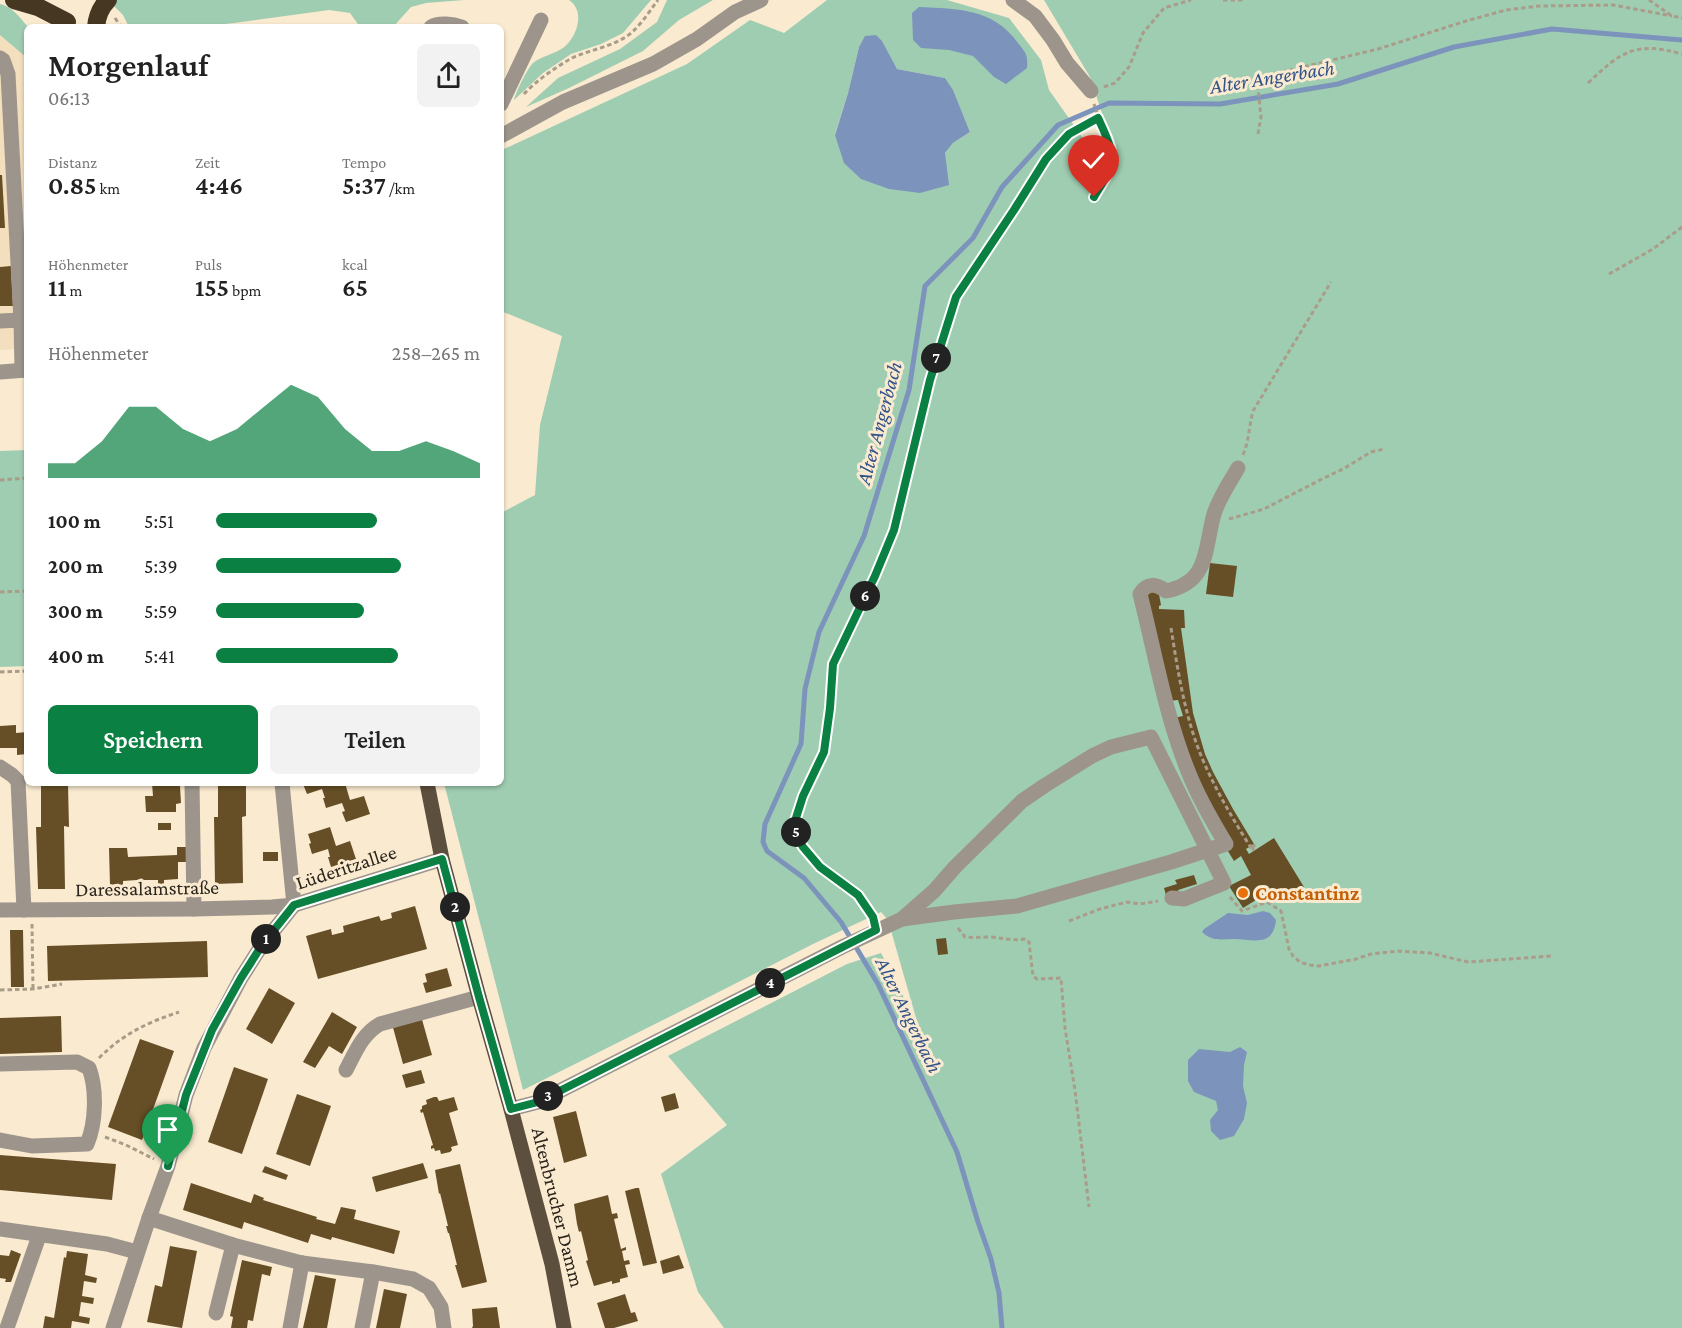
<!DOCTYPE html>
<html lang="de">
<head>
<meta charset="utf-8">
<style>
  body { margin:0; font-family:"Crimson Pro",serif; background:#f2f2f2; color:#222; height:100vh; display:flex; flex-direction:column; font-size:22px; white-space:nowrap }
  * { box-sizing:border-box; margin:0 }
  p { font-size:20px; color:#767676 }
  .icon { flex:none; width:33px; height:33px; fill:none; stroke:currentColor; stroke-width:2; stroke-linecap:round; stroke-linejoin:round }
  .map { position:relative; flex:1; overflow:hidden }
  .details { position:absolute; left:24px; top:24px; width:480px; height:762px; display:flex; flex-direction:column; background:#fff; border-radius:9px; box-shadow:0 2px 4px #0004 }
  .details>* { flex:none }
  .pin { position:absolute; display:grid; place-items:center; width:51px; height:51px; color:#fff; margin:-62px -26px; border-radius:50% 50% 50% 0; rotate:-45deg; box-shadow:0 0 6px #0007 }
  .pin .icon { rotate:45deg }
  .km { position:absolute; width:30px; height:30px; margin:-15px; border-radius:50%; background:#222; color:#fff; font-size:16px; line-height:30px; text-align:center }
  .round { display:grid; place-items:center; flex:none; width:63px; height:63px; border-radius:9px; background:#f2f2f2 }
  .head { display:flex; align-items:center; justify-content:space-between; height:102px; padding:0 24px }
  h1 { font-size:33px; font-weight:600; line-height:45px }
  .figures { display:grid; grid-template-columns:repeat(3,1fr); gap:9px; height:102px; padding:6px 24px }
  .figures div { display:grid; align-content:center }
  .figures b { font-size:26px; font-weight:600 }
  .figures small { font-size:16px; font-weight:400 }
  .figures p { font-size:16px }
  .chart { height:168px; padding:12px 24px }
  .chart p { display:flex; justify-content:space-between }
  .chart svg { width:100%; height:108px; margin-top:6px; fill:#0b8043; opacity:.7 }
  .cta { display:flex; gap:12px; margin-top:auto; padding:12px 24px }
  .cta a { flex:1; height:69px; border-radius:9px; background:#0b8043; color:#fff; font-size:24px; font-weight:600; line-height:69px; text-align:center }
  .cta a+a { background:#f2f2f2; color:#222 }
  ul { padding:0 24px; list-style:none; font-size:20px }
  li { display:grid; grid-template-columns:96px 72px 1fr; align-items:center; height:45px }
  li i { height:15px; border-radius:8px; background:#0b8043 }
  .map>svg:first-child { display:block }
</style>
</head>
<body>
<div class="map">
<svg width="1682" height="1328" viewBox="0 0 1682 1328">
  <rect width="100%" height="100%" fill="#f9ead0"/>
  <polygon fill="#f3dfbe" points="0,35 27,58 27,348 0,350"/>
  <g fill="#9fcdb2" fill-rule="evenodd">
    <polygon points="117,0 464,0 426,3 411,7 393,27 360,27 350,13 329,10 234,23 194,27 129,27 123,15 113,5"/>
    <path d="M569,0H651L623,33L601,44L571,54L543,73L514,100C516,92 527,69 533,63C542,56 554,54 563,48C577,38 586,11 569,0Z"/>
    <polygon points="667,0 713,0 679,20 643,51 569,88 526,107 558,78 620,49 657,22"/>
    <path d="M827,0H947L1009,18L1041,60L1049,90L1099,161L1106,125L1090,77L1044,0H1682V1328H724L698,1292L661,1174L727,1125L668,1056L847,964L881,953L918,1025L888,920L881,912L813,944L693,1005L523,1090L444,783H501V513L535,495L540,425L562,336L501,311V157L504,149L687,64L750,20L784,33ZM865,37L889,57L897,69L945,78L953,91L970,132L953,143L945,153L835,134L848,93L859,47Z"/>
    <path d="M0,4C13,7 20,18 28,27H27V58L0,35Z"/>
    <polygon points="27,450 27,666 0,667 0,451"/>
  </g>
  <g fill="#7c94bb">
    <path d="M919,7C958,9 993,8 1018,43C1026,53 1028,55 1027,68L1006,84L994,77L973,56L949,50L921,48L913,40L912,13Z"/>
    <polygon points="876,35 882,41 897,69 945,78 953,90 970,132 953,143 945,153 949,185 920,193 889,189 861,179 844,163 835,135 848,93 859,47 865,36"/>
    <path d="M1263,911L1270,913L1276,920C1273,948 1253,939 1234,939C1222,939 1212,942 1202,932L1204,929L1228,913L1248,915Z"/>
    <polygon points="1240,1047 1247,1052 1244,1065 1243,1086 1247,1103 1244,1119 1234,1136 1220,1140 1211,1131 1210,1120 1218,1110 1216,1101 1194,1092 1188,1081 1188,1060 1199,1049 1230,1052"/>
  </g>
  <g fill="none" stroke-linecap="round" stroke-linejoin="round">
    <polyline stroke="#7c94bb" stroke-width="5" points="1002,1328 999,1293 991,1259 978,1222 957,1152 878,984 841,922 804,878 767,851 763,842 765,824 801,744 805,689 819,632 864,536 909,390 925,286 973,238 1002,187 1058,125 1109,103 1220,104 1338,84 1454,47 1552,29 1682,40"/>
  </g>
  <g fill="#664f26">
    <polygon points="0,175 2,175 5,228 0,228"/>
    <polygon points="11,266 13,306 0,306 0,267"/>
    <polygon points="1210,563 1237,566 1233,597 1206,594"/>
    <polygon points="1158,589 1161,605 1159,606 1159,609 1184,610 1185,628 1181,628 1193,713 1205,754 1213,772 1233,809 1254,844 1246,849 1249,854 1274,838 1304,887 1280,901 1274,891 1258,902 1256,900 1243,908 1229,886 1251,875 1241,856 1234,861 1226,848 1173,718 1183,716 1178,700 1169,701 1144,591"/>
    <polygon points="16,725 16,733 27,732 27,754 17,755 17,748 0,748 0,726"/>
    <polygon points="152,783 176,783 176,786 180,786 181,803 176,804 176,812 146,812 145,796 153,796"/>
    <polygon points="218,783 246,783 246,816 242,817 243,883 215,884 214,817 218,817"/>
    <polygon points="306,783 330,783 331,786 345,783 350,800 364,796 370,814 346,822 342,812 345,811 342,803 326,808 323,798 325,798 322,789 307,794 303,784"/>
    <polygon points="41,785 68,785 69,827 64,826 65,889 38,889 36,827 41,827"/>
    <rect x="158" y="823" width="13" height="7"/>
    <polygon points="330,827 336,846 350,841 356,859 331,867 328,857 330,857 328,849 312,854 309,844 311,843 308,834"/>
    <polygon points="177,847 186,847 186,862 178,862 178,879 164,880 164,892 158,892 158,880 144,880 144,892 138,892 137,880 123,881 123,893 117,893 116,884 110,885 109,848 127,848 128,857 177,855"/>
    <rect x="263" y="852" width="15" height="9"/>
    <polygon points="1194,875 1197,884 1178,890 1179,892 1166,895 1164,888 1177,884 1175,880"/>
    <polygon points="415,906 427,949 318,979 306,936 331,929 332,935 344,932 343,926 379,916 381,921 392,918 391,913"/>
    <polygon points="10,930 23,930 24,987 11,987"/>
    <polygon points="946,938 948,954 938,955 936,939"/>
    <polygon points="207,941 208,977 48,981 47,946"/>
    <polygon points="447,968 452,986 426,993 423,983 427,982 425,974"/>
    <polygon points="269,988 295,1003 272,1044 246,1029"/>
    <polygon points="332,1012 357,1027 342,1054 329,1046 315,1068 303,1062"/>
    <polygon points="61,1016 62,1052 0,1054 0,1018"/>
    <polygon points="421,1016 432,1055 403,1064 392,1024"/>
    <polygon points="140,1039 174,1051 142,1140 108,1127"/>
    <polygon points="234,1067 268,1079 242,1154 208,1142"/>
    <polygon points="421,1070 425,1083 406,1088 402,1075"/>
    <polygon points="675,1093 679,1108 665,1112 661,1097"/>
    <polygon points="297,1094 331,1106 310,1166 276,1154"/>
    <polygon points="434,1097 437,1097 439,1101 454,1097 458,1110 449,1113 458,1145 451,1147 452,1150 450,1152 441,1154 440,1150 435,1151 434,1148 431,1149 431,1146 433,1145 428,1129 423,1112 421,1113 420,1110 422,1109 422,1106 427,1104 426,1100"/>
    <polygon points="576,1111 587,1156 564,1163 553,1117"/>
    <polygon points="0,1155 116,1164 112,1200 0,1190"/>
    <polygon points="423,1163 428,1178 376,1192 372,1177"/>
    <polygon points="460,1164 487,1282 462,1288 455,1265 457,1265 449,1233 448,1233 446,1226 448,1226 440,1193 439,1194 435,1170"/>
    <polygon points="265,1166 288,1175 286,1180 262,1172"/>
    <polygon points="191,1183 251,1203 254,1194 264,1198 263,1200 317,1217 316,1219 335,1224 341,1207 356,1210 354,1219 400,1231 394,1254 332,1237 331,1240 311,1234 308,1243 244,1222 242,1229 183,1210"/>
    <polygon points="636,1188 639,1188 657,1263 643,1266 625,1191"/>
    <polygon points="608,1195 612,1214 617,1213 618,1218 614,1219 621,1249 626,1247 626,1250 622,1251 624,1261 629,1260 630,1264 625,1265 628,1277 620,1279 620,1282 612,1284 612,1281 594,1286 586,1261 588,1260 581,1231 579,1232 577,1224 574,1204"/>
    <polygon points="170,1246 197,1251 182,1328 147,1322 155,1285 162,1287"/>
    <polygon points="11,1250 21,1254 11,1282 5,1282 6,1279 0,1278 0,1255 9,1256"/>
    <polygon points="67,1251 88,1254 85,1275 97,1278 96,1283 84,1281 82,1296 94,1298 93,1304 81,1302 79,1316 90,1318 89,1324 72,1321 71,1328 43,1328 45,1316 54,1318 64,1257 66,1258"/>
    <polygon points="679,1255 684,1268 663,1274 660,1261"/>
    <polygon points="242,1260 272,1267 270,1276 262,1274 253,1321 248,1320 247,1328 231,1328 233,1317 230,1316"/>
    <polygon points="315,1275 336,1279 327,1328 303,1328"/>
    <polygon points="384,1289 407,1294 400,1328 376,1328"/>
    <polygon points="625,1294 631,1313 635,1312 638,1321 614,1328 605,1328 597,1303"/>
    <polygon points="497,1307 500,1328 472,1328 473,1326 472,1309"/>
  </g>
  <g fill="none" stroke-linecap="round" stroke-linejoin="round">
    <g stroke="#a99d8a" stroke-width="3" stroke-dasharray="4.5 3" stroke-linecap="butt">
      <polyline points="1223,0 1243,0"/>
      <polyline points="1649,0 1672,16 1682,18"/>
      <polyline points="115,18 121,27"/>
      <path d="M1588,83C1622,51 1635,41 1682,54"/>
      <polyline points="1104,87 1115,83 1129,67 1143,33 1164,8 1191,0"/>
      <path d="M524,94C537,80 556,67 572,58C589,50 607,48 624,38C638,30 648,13 658,0"/>
      <polyline points="1258,134 1261,117 1257,78 1378,49 1466,21 1506,10 1539,6 1613,5 1672,16"/>
      <path d="M1094,197C1100,187 1112,170 1112,158C1113,146 1098,119 1094,104"/>
      <polyline points="1609,274 1653,249 1682,227"/>
      <path d="M1243,455C1249,441 1249,426 1253,411L1331,282"/>
      <polyline points="0,480 27,478"/>
      <polyline points="1229,519 1264,509 1322,479 1343,469 1371,452 1384,449"/>
      <polyline points="0,592 27,591"/>
      <path d="M1171,628C1178,672 1185,717 1202,758C1216,791 1234,821 1253,851"/>
      <polyline points="0,672 27,671"/>
      <polyline points="1251,846 1255,846 1256,847 1252,850"/>
      <polyline points="1230,897 1242,911 1267,902 1281,911 1289,949 1293,956 1300,962 1309,965 1319,966 1356,959 1371,954 1399,951 1430,953 1468,962 1551,956"/>
      <polyline points="872,916 858,895 820,867 803,847 796,835 795,821 803,796 824,752 830,708 833,664 875,576 894,530 930,380 956,297 1014,210 1046,159 1069,134 1098,118"/>
      <polyline points="1069,921 1100,909 1127,902 1140,904 1158,901"/>
      <polyline points="32,924 33,989"/>
      <path d="M958,928L965,937C973,938 981,937 990,937C1003,938 1013,941 1026,939L1029,942L1033,976L1037,979L1061,978L1065,1028L1075,1090L1089,1207"/>
      <polyline points="0,990 33,989 62,984"/>
      <path d="M99,1058C123,1034 146,1023 179,1012"/>
      <polyline points="105,1137 126,1145 154,1159"/>
    </g>
    <g stroke="#9d958b" stroke-width="15">
      <polyline points="1013,0 1035,16 1053,40 1067,63 1091,91"/>
      <path d="M431,27C439,22 453,24 462,27"/>
      <polyline points="0,58 3,60 8,74 21,320 22,370"/>
      <polyline points="501,104 541,20"/>
      <polyline points="501,136 563,102 653,64 697,39 735,12 761,0"/>
      <polyline points="0,321 21,320"/>
      <polyline points="0,372 27,370"/>
      <polyline points="0,767 12,775 18,781 24,910"/>
      <polyline points="192,783 194,909"/>
      <polyline points="282,783 294,905"/>
      <polyline points="0,910 194,909 272,907 294,905 442,859"/>
      <polyline points="902,919 934,891 955,867 1022,801 1044,786 1092,756 1111,747 1151,737 1224,883 1184,899 1172,898"/>
      <path d="M0,1064L77,1062L89,1068C97,1089 96,1123 87,1144L32,1146L0,1140"/>
      <path d="M346,1070C355,1053 362,1034 380,1024L479,997"/>
      <path d="M511,1109L538,1102L842,947L902,919L954,912L1017,906L1171,862L1226,844C1212,821 1198,797 1188,771C1165,714 1155,653 1140,594C1147,582 1156,584 1166,591C1210,582 1204,549 1214,514C1219,498 1230,482 1238,468"/>
      <polyline points="149,1218 233,1245 302,1263 373,1272 413,1279 429,1288 441,1307 444,1328"/>
      <polyline points="0,1229 107,1244 137,1252"/>
      <polyline points="216,1313 233,1245"/>
      <polyline points="7,1328 39,1236"/>
      <polyline points="113,1328 149,1218 168,1166 186,1095 204,1048 241,978 262,945 294,905"/>
      <polyline points="290,1328 302,1263"/>
      <polyline points="362,1328 373,1272"/>
    </g>
    <polyline stroke="#5c4f3d" stroke-width="15" points="427,783 442,859 479,997 511,1109 552,1264 564,1328"/>
    <g stroke="#453722" stroke-width="18">
      <polyline points="14,0 38,7 67,22"/>
      <path d="M96,27C97,16 100,8 108,0"/>
    </g>
  </g>
  <g fill="none" stroke-linecap="round" stroke-linejoin="round">
    <g stroke="#fff" stroke-width="12">
      <path id="route" d="M168,1166L186,1095L212,1030L241,978L262,945L294,905L442,859L479,997L511,1109L538,1102L876,930L873,917L858,895L820,867L803,847L796,835L795,821L803,796L824,752L830,708L833,664L875,576L894,530L930,380L956,297L1014,210L1046,159L1069,134L1098,118C1103,129 1112,146 1112,158C1112,171 1100,186 1094,197"/>
    </g>
    <use href="#route" stroke="#0b8043" stroke-width="8"/>
  </g>
  <circle fill="#e8710a" stroke="#f9ead0" stroke-width="2" cx="1243" cy="893" r="6"/>
  <g text-anchor="middle" stroke-width="6" stroke-linejoin="round" paint-order="stroke">
    <g font-size="20" fill="#2a241b" stroke="#f9ead0">
      <text transform="translate(346 867) rotate(-18)" y="7">Lüderitzallee</text>
      <text transform="translate(147 888) rotate(-1)" y="7">Daressalamstraße</text>
      <text transform="translate(558 1207) rotate(76)" y="7">Altenbrucher Damm</text>
    </g>
    <g font-size="20" font-weight="bold" fill="#c56008" stroke="#f9ead0" text-anchor="start">
      <text x="1255" y="900">Constantinz</text>
    </g>
    <g font-size="21" font-style="italic" fill="#335388" stroke="#f9ead0">
      <text transform="translate(1272 77) rotate(-9)" y="7">Alter Angerbach</text>
      <text transform="translate(879 423) rotate(-75)" y="7">Alter Angerbach</text>
      <text transform="translate(909 1015) rotate(64)" y="7">Alter Angerbach</text>
    </g>
  </g>
</svg>
<div class="pin" style="left:168px;top:1166px;background:#1e9e55"><svg class="icon" aria-label="arrive" viewBox="0 0 24 24"><path d="M6 21V4h12l-3 4 3 4H6"/></svg></div>
<div class="pin" style="left:1094px;top:197px;background:#d93025"><svg class="icon" aria-label="check" viewBox="0 0 24 24"><path d="M5 12l5 5 9-10"/></svg></div>
<b class="km" style="left:266px;top:939px">1</b>
<b class="km" style="left:455px;top:907px">2</b>
<b class="km" style="left:548px;top:1096px">3</b>
<b class="km" style="left:770px;top:983px">4</b>
<b class="km" style="left:796px;top:832px">5</b>
<b class="km" style="left:865px;top:596px">6</b>
<b class="km" style="left:936px;top:358px">7</b>
<section class="details">
<div class="head"><div><h1>Morgenlauf</h1><p>06:13</p></div><a class="round"><svg class="icon" aria-label="share" viewBox="0 0 24 24"><path d="M12 15V3M7 8l5-5 5 5M5 13v7h14v-7"/></svg></a></div>
<div class="figures">
<div><p>Distanz</p><b>0.85<small> km</small></b></div>
<div><p>Zeit</p><b>4:46</b></div>
<div><p>Tempo</p><b>5:37<small> /km</small></b></div>
</div>
<div class="figures">
<div><p>Höhenmeter</p><b>11<small> m</small></b></div>
<div><p>Puls</p><b>155<small> bpm</small></b></div>
<div><p>kcal</p><b>65</b></div>
</div>
<div class="chart"><p><span>Höhenmeter</span>258–265 m</p>
<svg viewBox="0 0 160 44" preserveAspectRatio="none"><path d="M0 44V38L10 38L20 29L30 15L40 15L50 24L60 29L70 24L80 15L90 6L100 11L110 24L120 33L130 33L140 29L150 33L160 38V44z"/></svg>
</div>
<ul>
<li><b>100 m</b>5:51<i style="width:61%"></i></li>
<li><b>200 m</b>5:39<i style="width:70%"></i></li>
<li><b>300 m</b>5:59<i style="width:56%"></i></li>
<li><b>400 m</b>5:41<i style="width:69%"></i></li>
</ul>
<div class="cta"><a>Speichern</a><a>Teilen</a></div>
</section>
</div>
</body>
</html>
